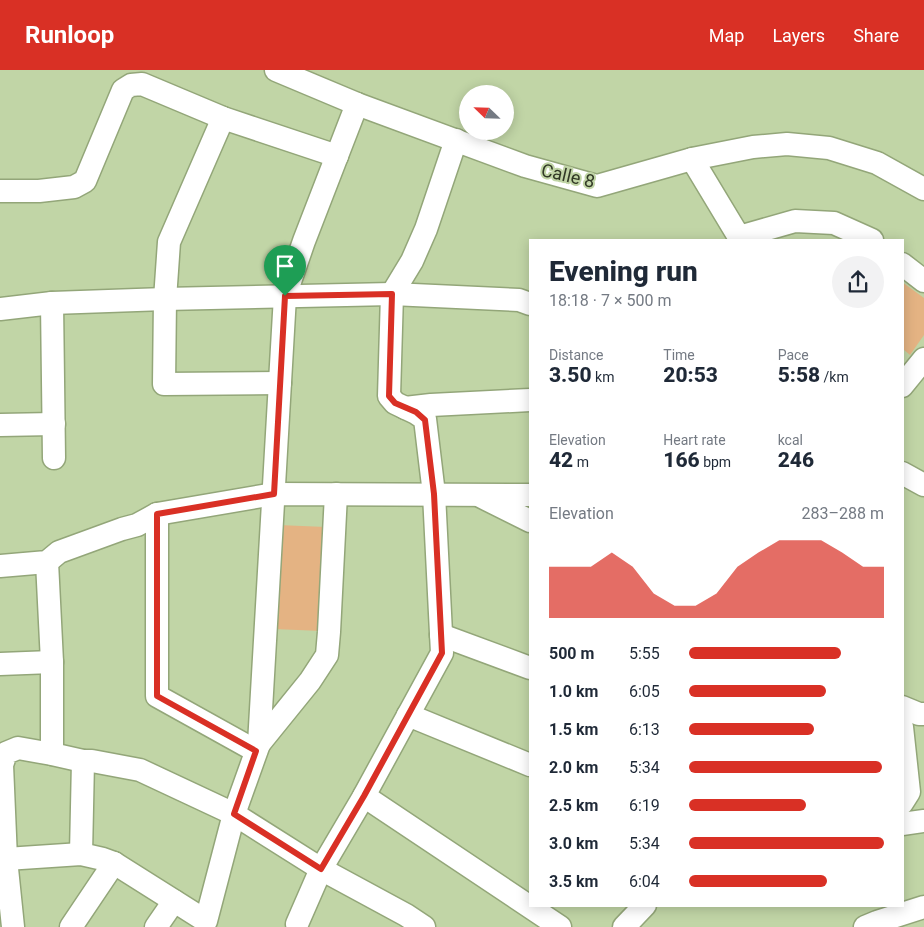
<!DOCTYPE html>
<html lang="en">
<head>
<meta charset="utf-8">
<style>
  body { margin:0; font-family:Roboto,sans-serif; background:#f2f2f3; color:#1f2937; height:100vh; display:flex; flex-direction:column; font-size:19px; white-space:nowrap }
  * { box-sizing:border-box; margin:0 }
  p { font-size:16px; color:#747a83 }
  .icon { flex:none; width:28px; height:28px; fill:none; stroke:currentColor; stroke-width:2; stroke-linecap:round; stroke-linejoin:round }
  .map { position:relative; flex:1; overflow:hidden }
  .drawer { position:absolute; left:529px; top:169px; width:375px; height:668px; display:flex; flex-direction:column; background:#fff; border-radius:0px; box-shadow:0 2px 12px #0003 }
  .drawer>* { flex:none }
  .needle { width:32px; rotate:293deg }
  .buttons { position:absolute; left:459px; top:15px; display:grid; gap:10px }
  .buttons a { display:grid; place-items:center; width:55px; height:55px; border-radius:50%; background:#fff; box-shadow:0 2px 12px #0003; font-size:25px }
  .pin { position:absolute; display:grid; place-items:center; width:42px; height:42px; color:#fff; margin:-51px -21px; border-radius:50% 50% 50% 0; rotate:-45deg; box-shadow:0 0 5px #0007 }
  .pin .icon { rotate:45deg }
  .round { display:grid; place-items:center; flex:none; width:52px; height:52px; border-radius:26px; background:#f2f2f3 }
  .head { display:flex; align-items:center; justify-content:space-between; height:85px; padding:0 20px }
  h1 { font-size:28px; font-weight:800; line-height:38px }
  .figures { display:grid; grid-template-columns:repeat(3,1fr); gap:8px; height:85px; padding:5px 20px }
  .figures div { display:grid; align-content:center }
  .figures b { font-size:21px; font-weight:800 }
  .figures small { font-size:14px; font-weight:400 }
  .figures p { font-size:14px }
  .chart { height:140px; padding:10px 20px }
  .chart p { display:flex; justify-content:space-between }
  .chart svg { width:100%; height:90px; margin-top:5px; fill:#d93025; opacity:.7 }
  ul { padding:0 20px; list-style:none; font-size:16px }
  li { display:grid; grid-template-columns:80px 60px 1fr; align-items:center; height:38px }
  li i { height:12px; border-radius:6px; background:#d93025 }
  header { display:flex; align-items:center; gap:30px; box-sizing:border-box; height:70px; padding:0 25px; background:#d93025; color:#fff }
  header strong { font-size:24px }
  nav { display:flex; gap:28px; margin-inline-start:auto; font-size:18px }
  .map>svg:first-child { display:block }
</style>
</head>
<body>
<header>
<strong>Runloop</strong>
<nav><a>Map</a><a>Layers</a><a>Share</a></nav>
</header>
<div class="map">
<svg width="924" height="857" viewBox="0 0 924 857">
  <rect width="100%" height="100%" fill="#c1d5a6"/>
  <g fill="#e4b383">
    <polygon points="902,212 924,228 924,265 910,285 903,279"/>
    <polygon points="278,455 326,457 322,561 273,559"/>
  </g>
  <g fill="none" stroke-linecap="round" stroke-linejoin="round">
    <g stroke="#93a679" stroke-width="25">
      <g id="minor">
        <polyline points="276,0 357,34 525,96 597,116 692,89 753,77 787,74 829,78 877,93 924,119"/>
        <polyline points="223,48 169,172 165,229 164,314 280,313"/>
        <polyline points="692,89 739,167 795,151 834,153 872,170"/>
        <polyline points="0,121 39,121 74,117 85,111 123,20 131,15 142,14 223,48 337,86"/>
        <polyline points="902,194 924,211"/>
        <polyline points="52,233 54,388"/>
        <polyline points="0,239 52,233 165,229 392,224 519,230 530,234"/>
        <polyline points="902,316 924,289"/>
        <polyline points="405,338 431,335 530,330"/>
        <polyline points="0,355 54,354"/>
        <polyline points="902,403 924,415"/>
        <polyline points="482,427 530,451"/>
        <polyline points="157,444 157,626 256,681"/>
        <polyline points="47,492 52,592 52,684"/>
        <polyline points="0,496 47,492 59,482 122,459 137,455 157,444 274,424 530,425"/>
        <polyline points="441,565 530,598"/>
        <polyline points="0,594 52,592"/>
        <polyline points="902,637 919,644 924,644"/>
        <polyline points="408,645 530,695"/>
        <polyline points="902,657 909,722 902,733"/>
        <polyline points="259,674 310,611 327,585 329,562 336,424"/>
        <polyline points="364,726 560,857"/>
        <polyline points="902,754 924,751"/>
        <polyline points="81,784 83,691"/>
        <polyline points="6,789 81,784 103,789 114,793 206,851 234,744 259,674 285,226 304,171 357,34"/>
        <polyline points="297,854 321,799 364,726 442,583 434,424 425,349 416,343 395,333 389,326 392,224 412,191 426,159 456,70"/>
        <polyline points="13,857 6,789 2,695 6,683 18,678 52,684 83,691 92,691 140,700 234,744 321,799 406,845 424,857"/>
        <polyline points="71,857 114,793"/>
        <polyline points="156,857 174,831"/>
        <polyline points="624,857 645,835"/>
        <polyline points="865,857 877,852 924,837"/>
      </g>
    </g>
    <use href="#minor" stroke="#fff" stroke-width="22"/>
  </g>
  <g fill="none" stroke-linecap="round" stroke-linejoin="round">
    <g stroke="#fff" stroke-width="10">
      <polygon id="route" points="392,224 389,326 395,333 416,342 425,350 434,424 442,583 364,726 321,799 234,744 256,681 157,626 157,444 274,424 285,226"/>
    </g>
    <use href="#route" stroke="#d93025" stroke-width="6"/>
  </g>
  <g text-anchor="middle" stroke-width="4" stroke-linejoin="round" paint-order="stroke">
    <g font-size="18" fill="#313926" stroke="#c1d5a6">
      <text transform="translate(568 106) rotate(13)" y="6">Calle 8</text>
    </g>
  </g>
</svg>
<div class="buttons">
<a><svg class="needle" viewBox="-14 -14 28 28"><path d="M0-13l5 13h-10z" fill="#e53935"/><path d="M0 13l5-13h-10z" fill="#747a83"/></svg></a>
</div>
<div class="pin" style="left:285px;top:226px;background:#1e9e55"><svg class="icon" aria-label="arrive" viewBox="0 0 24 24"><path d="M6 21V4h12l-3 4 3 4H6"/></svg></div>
<section class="drawer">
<div class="head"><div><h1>Evening run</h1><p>18:18 · 7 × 500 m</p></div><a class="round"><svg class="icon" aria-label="share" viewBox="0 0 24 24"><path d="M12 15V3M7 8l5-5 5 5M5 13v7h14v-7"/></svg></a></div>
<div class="figures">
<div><p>Distance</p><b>3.50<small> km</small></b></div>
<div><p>Time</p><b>20:53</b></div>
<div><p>Pace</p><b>5:58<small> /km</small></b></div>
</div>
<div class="figures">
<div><p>Elevation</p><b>42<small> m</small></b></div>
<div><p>Heart rate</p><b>166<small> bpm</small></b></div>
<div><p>kcal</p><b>246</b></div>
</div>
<div class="chart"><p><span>Elevation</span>283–288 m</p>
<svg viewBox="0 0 160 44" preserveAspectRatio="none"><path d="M0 44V19L10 19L20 19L30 12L40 19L50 32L60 38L70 38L80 32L90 19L100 12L110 6L120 6L130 6L140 12L150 19L160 19V44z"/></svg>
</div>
<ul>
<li><b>500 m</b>5:55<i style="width:78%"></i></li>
<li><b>1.0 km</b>6:05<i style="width:70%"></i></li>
<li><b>1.5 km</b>6:13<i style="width:64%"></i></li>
<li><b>2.0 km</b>5:34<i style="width:99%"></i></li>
<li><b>2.5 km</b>6:19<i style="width:60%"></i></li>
<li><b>3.0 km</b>5:34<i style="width:100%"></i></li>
<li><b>3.5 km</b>6:04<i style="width:71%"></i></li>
</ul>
</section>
</div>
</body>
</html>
